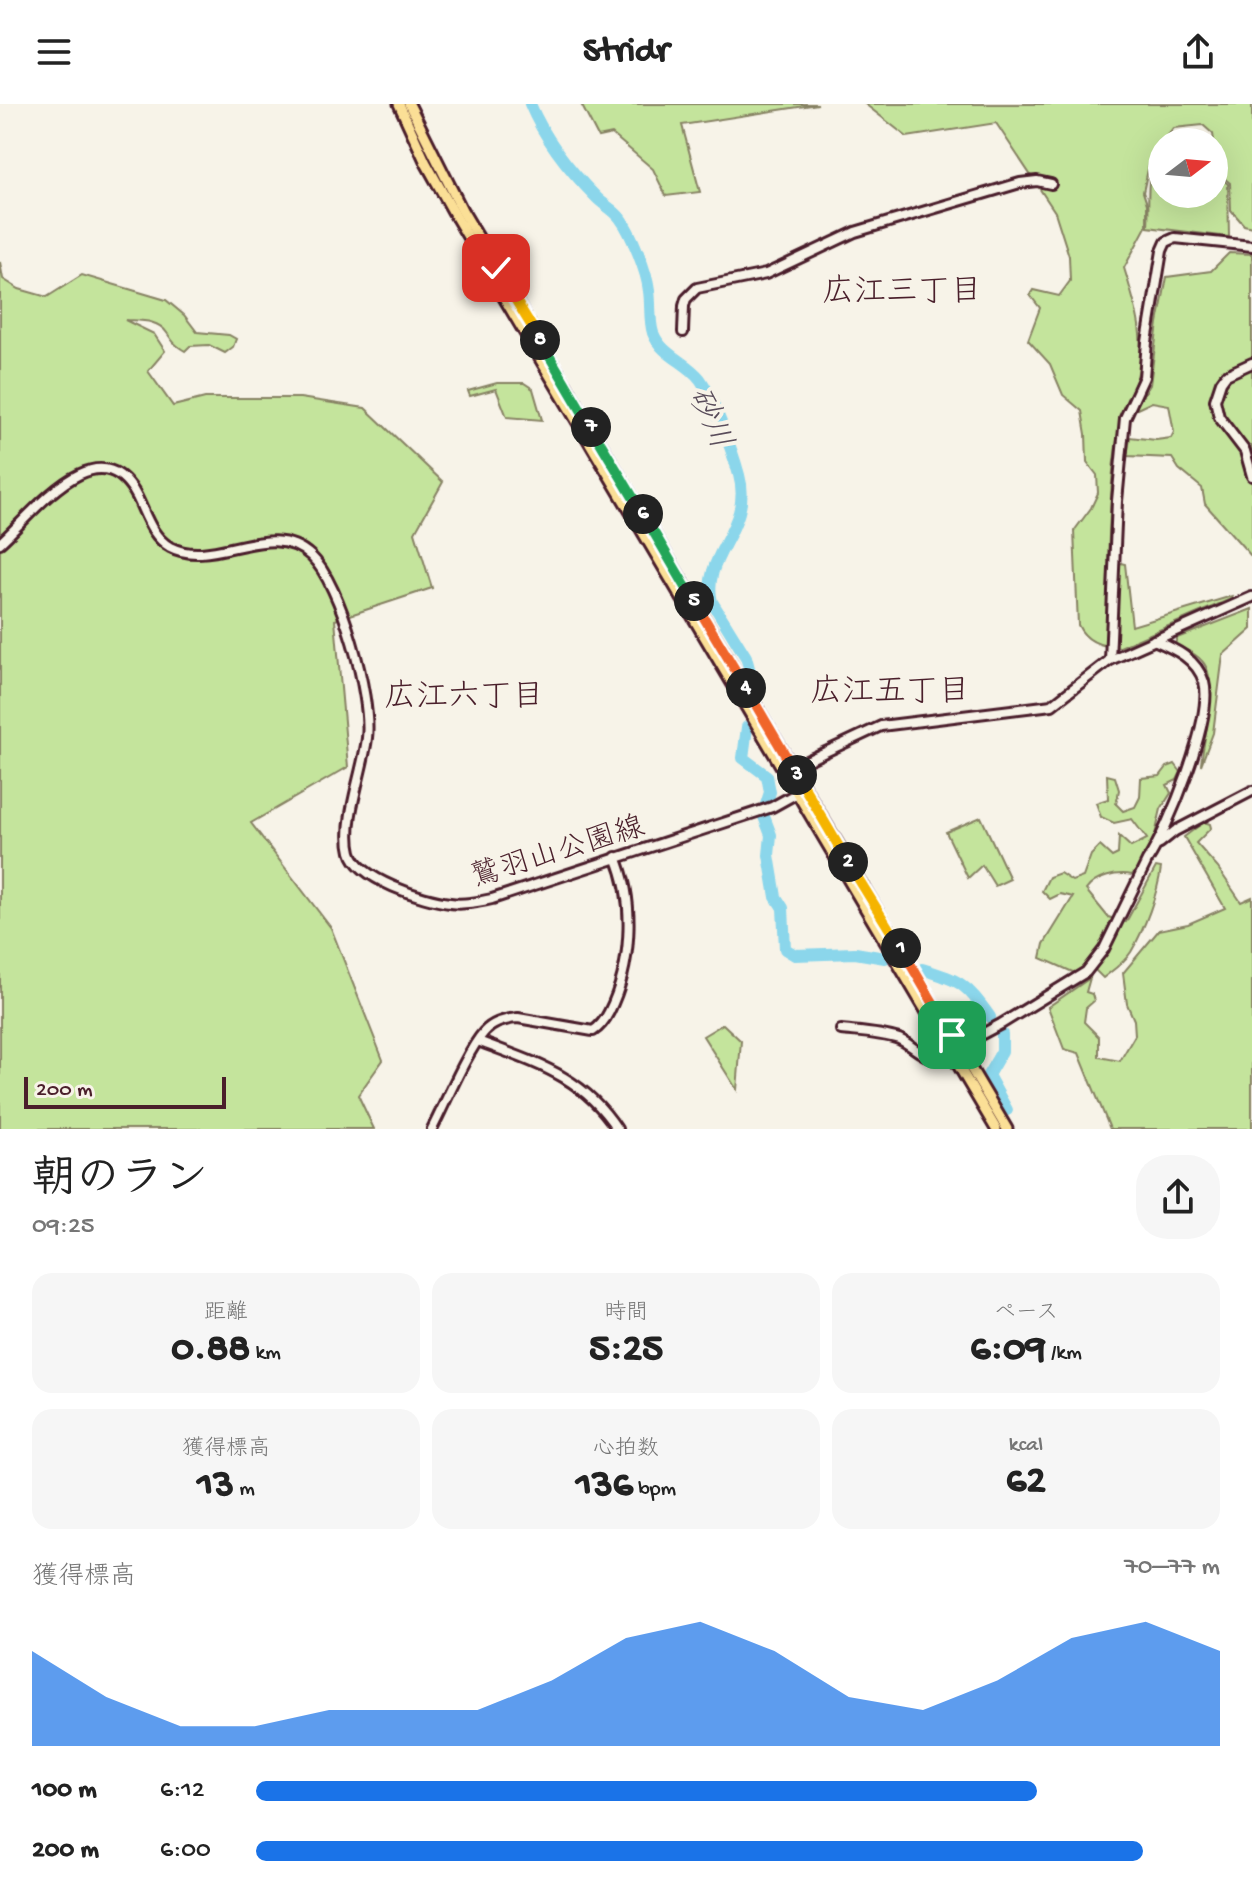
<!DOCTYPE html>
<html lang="ja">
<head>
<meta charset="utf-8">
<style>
  body { margin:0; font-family:"Gochi Hand","Klee One",sans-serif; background:#f6f6f6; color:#222; height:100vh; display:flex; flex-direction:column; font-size:30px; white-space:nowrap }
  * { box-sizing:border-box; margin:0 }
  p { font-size:26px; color:#767676 }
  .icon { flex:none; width:44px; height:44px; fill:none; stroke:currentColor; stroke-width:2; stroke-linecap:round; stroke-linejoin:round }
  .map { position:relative; height:1025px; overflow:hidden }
  .panel { display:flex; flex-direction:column; background:#fff; flex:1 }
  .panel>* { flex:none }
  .needle { width:52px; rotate:74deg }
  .buttons { position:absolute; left:1148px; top:24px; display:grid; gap:16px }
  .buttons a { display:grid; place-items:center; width:80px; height:80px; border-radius:50%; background:#fff; box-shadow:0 8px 32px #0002; font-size:40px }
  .scale { position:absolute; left:24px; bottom:20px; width:202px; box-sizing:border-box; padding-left:8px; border:4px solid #4a1f2b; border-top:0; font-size:22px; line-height:28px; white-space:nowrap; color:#4a1f2b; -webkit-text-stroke:6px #f7f3e8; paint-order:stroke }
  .pin { position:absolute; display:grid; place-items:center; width:68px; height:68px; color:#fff; margin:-34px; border-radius:16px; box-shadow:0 4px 12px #0006 }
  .km { position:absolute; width:40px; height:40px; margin:-20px; border-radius:50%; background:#222; color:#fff; font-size:22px; line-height:40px; text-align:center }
  .round { display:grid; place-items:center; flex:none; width:84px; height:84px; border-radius:32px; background:#f6f6f6 }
  .overview { display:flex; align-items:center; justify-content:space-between; height:136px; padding:0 32px }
  h1 { font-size:44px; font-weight:700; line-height:60px }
  .stats { display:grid; grid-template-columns:repeat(3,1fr); gap:12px; height:136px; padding:8px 32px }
  .stats div { display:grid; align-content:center; border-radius:20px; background:#f6f6f6; text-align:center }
  .stats b { font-size:40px; font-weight:700 }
  .stats small { font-size:22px; font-weight:400 }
  .stats p { font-size:22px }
  .chart { height:224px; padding:16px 32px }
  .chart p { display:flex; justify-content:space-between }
  .chart svg { width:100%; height:144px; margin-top:8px; fill:#1a73e8; opacity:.7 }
  ul { padding:0 32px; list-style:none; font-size:26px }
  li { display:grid; grid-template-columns:128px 96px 1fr; align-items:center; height:60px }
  li i { height:20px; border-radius:10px; background:#1a73e8 }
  header { display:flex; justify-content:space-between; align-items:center; height:104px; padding:0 32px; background:#fff; font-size:36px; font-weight:700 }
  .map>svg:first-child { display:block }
</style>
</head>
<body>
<header><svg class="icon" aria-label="menu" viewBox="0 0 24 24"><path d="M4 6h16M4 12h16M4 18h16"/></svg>Stridr<svg class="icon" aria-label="share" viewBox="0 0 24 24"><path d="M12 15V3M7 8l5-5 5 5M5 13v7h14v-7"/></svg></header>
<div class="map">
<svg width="1252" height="1025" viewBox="0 0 1252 1025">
  <rect width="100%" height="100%" fill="#f7f3e8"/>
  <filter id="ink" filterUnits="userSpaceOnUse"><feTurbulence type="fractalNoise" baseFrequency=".0125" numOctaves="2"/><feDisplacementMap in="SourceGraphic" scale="16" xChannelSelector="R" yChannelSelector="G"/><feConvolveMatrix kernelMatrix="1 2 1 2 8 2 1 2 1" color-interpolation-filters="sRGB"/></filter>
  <g filter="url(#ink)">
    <g fill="#c4e49c" stroke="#878264" stroke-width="2">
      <polygon points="581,0 818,0 682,21 700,88 666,92 653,65 612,30 598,33"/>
      <path d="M865,0H1252V123L1244,121L1231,106L1230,79L1219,70L1213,30L1203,21L1174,24L1151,52L1143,88L1147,100V121L1124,164C1135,200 1147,235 1137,273C1133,287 1124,300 1121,314C1111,360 1110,409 1108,456L1125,460L1132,522L1232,492L1233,494L1120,543C1103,543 1086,538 1078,521L1074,427L1091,404L1098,389L1097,371L1087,358L1086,330L1082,307L1063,291L1050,260L1028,236L1040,204L1030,191L1033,186L1059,192L1070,177L1069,152L1055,108L996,19L907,33Z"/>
      <path d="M1162,43V90H1214V51L1217,71L1228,80L1229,133L1148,123C1150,95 1143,66 1162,43Z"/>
      <polygon points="1229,149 1252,150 1252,453 1205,400 1202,384 1179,365 1172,354 1127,352 1130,333 1156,336 1171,334 1174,328 1169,301 1152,298 1137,305 1136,302 1150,281 1158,219 1167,173 1211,167"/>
      <path d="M0,158L3,175L19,185L47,193L82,171L166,196L184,211L197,228L229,231L236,235L233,243L225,249L209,241L190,242L185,247C175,241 173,238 167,229C158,215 140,217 125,216L154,230L165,247L148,267L173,302L205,294H300L365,304L443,378L415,428L432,484L335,516L348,663L251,719L331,824L383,956L358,991L374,1025H0Z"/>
      <polygon points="497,279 524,279 533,285 542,316 507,313 496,285 470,292 468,287"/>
      <path d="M1252,505V525L1223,551L1213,629L1201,661C1203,635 1220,576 1202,557C1196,549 1184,545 1175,540L1177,534Z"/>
      <path d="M1175,660L1181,668L1177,676L1167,681L1171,689L1161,705L1155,731L1138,764L1132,771C1117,768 1095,773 1086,786L1108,813L1126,818L1156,763L1161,764C1158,789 1144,826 1131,848C1124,859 1113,866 1103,874L1088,859L1075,869L1041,854L1044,840L1073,793L1060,790L1050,795L1042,787L1049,773L1060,769L1072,777L1083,773L1091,751L1100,742L1112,753L1118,750L1119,732L1131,743L1147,735L1132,715L1114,719L1101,713L1096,699L1108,695L1107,671L1115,673L1119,686L1116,700L1123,707L1135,703L1140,693L1141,674L1160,672L1167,663Z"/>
      <polygon points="981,713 1010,775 995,782 982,761 968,774 946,728"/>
      <polygon points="1204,718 1210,720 1211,724 1196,739 1218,764 1241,798 1252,793 1252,1025 1110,1025 1079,949 1064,945 1048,903 1090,874 1086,888 1092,890 1094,897 1086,904 1084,918 1099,933 1099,953 1120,957 1135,931 1134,916 1127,900 1123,869 1159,826 1188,820 1225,804 1184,733"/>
      <polygon points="723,920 741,937 737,986 703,932"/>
    </g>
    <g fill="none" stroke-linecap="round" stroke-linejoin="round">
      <g stroke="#8bd6eb" stroke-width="12">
        <path d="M530,0C545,36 569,66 597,94C604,101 614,106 620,114C631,128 647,168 649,187C651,200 649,217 653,229C662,252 686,257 700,275C713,293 733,349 739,371C754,424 700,452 712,498L746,553L750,568"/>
        <polyline points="747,623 743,654 767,672 770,688 763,710 771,731 769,751 776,793 783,804 785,845 795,851 855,849 885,854"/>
        <path d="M922,865C962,877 966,880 990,913"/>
        <polyline points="1002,930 1002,947 988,971 1007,1006"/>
      </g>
      <g stroke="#4a1f2b" stroke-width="14">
        <g id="secondary">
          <polyline points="683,228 684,202 686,195 697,184 766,170 855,128 1020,79 1037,77 1051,80"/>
          <polyline points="1252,259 1226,271 1221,278 1215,296 1219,313 1245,347 1252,372"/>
          <path d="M0,439C34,409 99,320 137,393C146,411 152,433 170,443C214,466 270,413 311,452C341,480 372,593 367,634C363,668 343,716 351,748C358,775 423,796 450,799C464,801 478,798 492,795L772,703L801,687"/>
          <polyline points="1110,556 1117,397 1125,314 1144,273 1147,238 1162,147 1166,138 1175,134 1252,142"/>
          <polyline points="789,665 881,622 1052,601 1110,556 1252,493"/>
          <polyline points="1160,739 1175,727 1252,687"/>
          <path d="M841,926C859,928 881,929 899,935C913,941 923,956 939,953L1001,920L1086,868L1104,845L1147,757C1168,726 1214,613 1204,578C1197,555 1175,545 1154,536"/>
          <path d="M478,937C535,959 582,971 617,1025"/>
          <path d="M432,1025C445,1000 467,947 484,928C493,918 505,915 518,914L593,927C601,922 605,916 609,908C631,864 636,800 616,753"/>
        </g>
      </g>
      <g stroke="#4a1f2b" stroke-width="15">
        <g id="primary">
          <polyline points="399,0 426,59 455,111 996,1025"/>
          <polyline points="409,0 462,106 1007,1025"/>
        </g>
      </g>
      <use href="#secondary" stroke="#f7f3e8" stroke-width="8"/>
      <use href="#primary" stroke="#fbdf96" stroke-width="9"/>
    </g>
  </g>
  <g fill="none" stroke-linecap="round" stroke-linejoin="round" filter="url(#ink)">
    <g stroke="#fff" stroke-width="16">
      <polyline id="split-1" points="901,844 952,931"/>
    </g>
    <g stroke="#fff" stroke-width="16">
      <polyline id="split-2" points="848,758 901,844"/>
    </g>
    <g stroke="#fff" stroke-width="16">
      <polyline id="split-3" points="797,671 848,758"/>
    </g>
    <g stroke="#fff" stroke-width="16">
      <polyline id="split-4" points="746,584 797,671"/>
    </g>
    <g stroke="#fff" stroke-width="16">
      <polyline id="split-5" points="694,497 746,584"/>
    </g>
    <g stroke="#fff" stroke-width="16">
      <polyline id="split-6" points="643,410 694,497"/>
    </g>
    <g stroke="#fff" stroke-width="16">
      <polyline id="split-7" points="591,323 643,410"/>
    </g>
    <g stroke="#fff" stroke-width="16">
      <polyline id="split-8" points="540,236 591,323"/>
    </g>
    <g stroke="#fff" stroke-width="16">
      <polyline id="split-9" points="496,164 540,236"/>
    </g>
    <use href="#split-1" stroke="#f0652b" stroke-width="10"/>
    <use href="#split-2" stroke="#f5b400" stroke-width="10"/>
    <use href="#split-3" stroke="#f5b400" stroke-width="10"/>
    <use href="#split-4" stroke="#f0652b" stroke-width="10"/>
    <use href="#split-5" stroke="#f0652b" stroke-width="10"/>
    <use href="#split-6" stroke="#22a559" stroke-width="10"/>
    <use href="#split-7" stroke="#22a559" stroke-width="10"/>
    <use href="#split-8" stroke="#22a559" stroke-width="10"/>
    <use href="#split-9" stroke="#f5b400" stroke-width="10"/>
  </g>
  <g text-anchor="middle" stroke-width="8" stroke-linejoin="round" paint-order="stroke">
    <g font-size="30" fill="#4a1f2b" stroke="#f7f3e8">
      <text transform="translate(557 746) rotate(-17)" y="10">鷲羽山公園線</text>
    </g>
    <g font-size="32" fill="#4a1f2b" stroke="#f7f3e8">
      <text x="902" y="196">広江三丁目</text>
      <text x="890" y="596">広江五丁目</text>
      <text x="464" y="601">広江六丁目</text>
    </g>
    <g font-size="32" font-style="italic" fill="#5a4d5b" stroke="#f7f3e8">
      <text transform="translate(712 313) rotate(66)" y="11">砂川</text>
    </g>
  </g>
</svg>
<div class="buttons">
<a><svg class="needle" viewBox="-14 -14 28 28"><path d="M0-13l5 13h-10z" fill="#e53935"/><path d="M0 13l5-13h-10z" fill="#767676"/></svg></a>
</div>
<div class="scale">200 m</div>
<div class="pin" style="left:952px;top:931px;background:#1e9e55"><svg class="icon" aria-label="arrive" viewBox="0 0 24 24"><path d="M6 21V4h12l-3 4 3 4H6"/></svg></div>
<div class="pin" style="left:496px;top:164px;background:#d93025"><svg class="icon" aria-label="check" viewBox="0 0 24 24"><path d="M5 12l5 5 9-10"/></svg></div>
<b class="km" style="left:901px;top:844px">1</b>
<b class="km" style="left:848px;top:758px">2</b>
<b class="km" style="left:797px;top:671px">3</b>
<b class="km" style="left:746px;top:584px">4</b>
<b class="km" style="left:694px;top:497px">5</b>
<b class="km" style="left:643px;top:410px">6</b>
<b class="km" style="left:591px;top:323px">7</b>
<b class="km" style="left:540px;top:236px">8</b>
</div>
<section class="panel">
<div class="overview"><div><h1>朝のラン</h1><p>09:25</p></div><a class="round"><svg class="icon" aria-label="share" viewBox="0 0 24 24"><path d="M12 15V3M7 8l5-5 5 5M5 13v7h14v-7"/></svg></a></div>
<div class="stats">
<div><p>距離</p><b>0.88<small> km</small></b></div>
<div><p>時間</p><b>5:25</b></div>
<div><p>ペース</p><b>6:09<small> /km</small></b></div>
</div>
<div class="stats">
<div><p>獲得標高</p><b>13<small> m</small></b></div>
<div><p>心拍数</p><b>136<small> bpm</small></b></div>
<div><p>kcal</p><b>62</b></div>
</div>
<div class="chart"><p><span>獲得標高</span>70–77 m</p>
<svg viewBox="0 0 160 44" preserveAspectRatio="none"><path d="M0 44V15L10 29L20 38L30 38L40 33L50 33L60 33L70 24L80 11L90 6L100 15L110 29L120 33L130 24L140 11L150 6L160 15V44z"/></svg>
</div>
<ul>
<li><b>100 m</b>6:12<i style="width:81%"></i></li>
<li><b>200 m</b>6:00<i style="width:92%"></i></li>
</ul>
</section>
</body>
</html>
